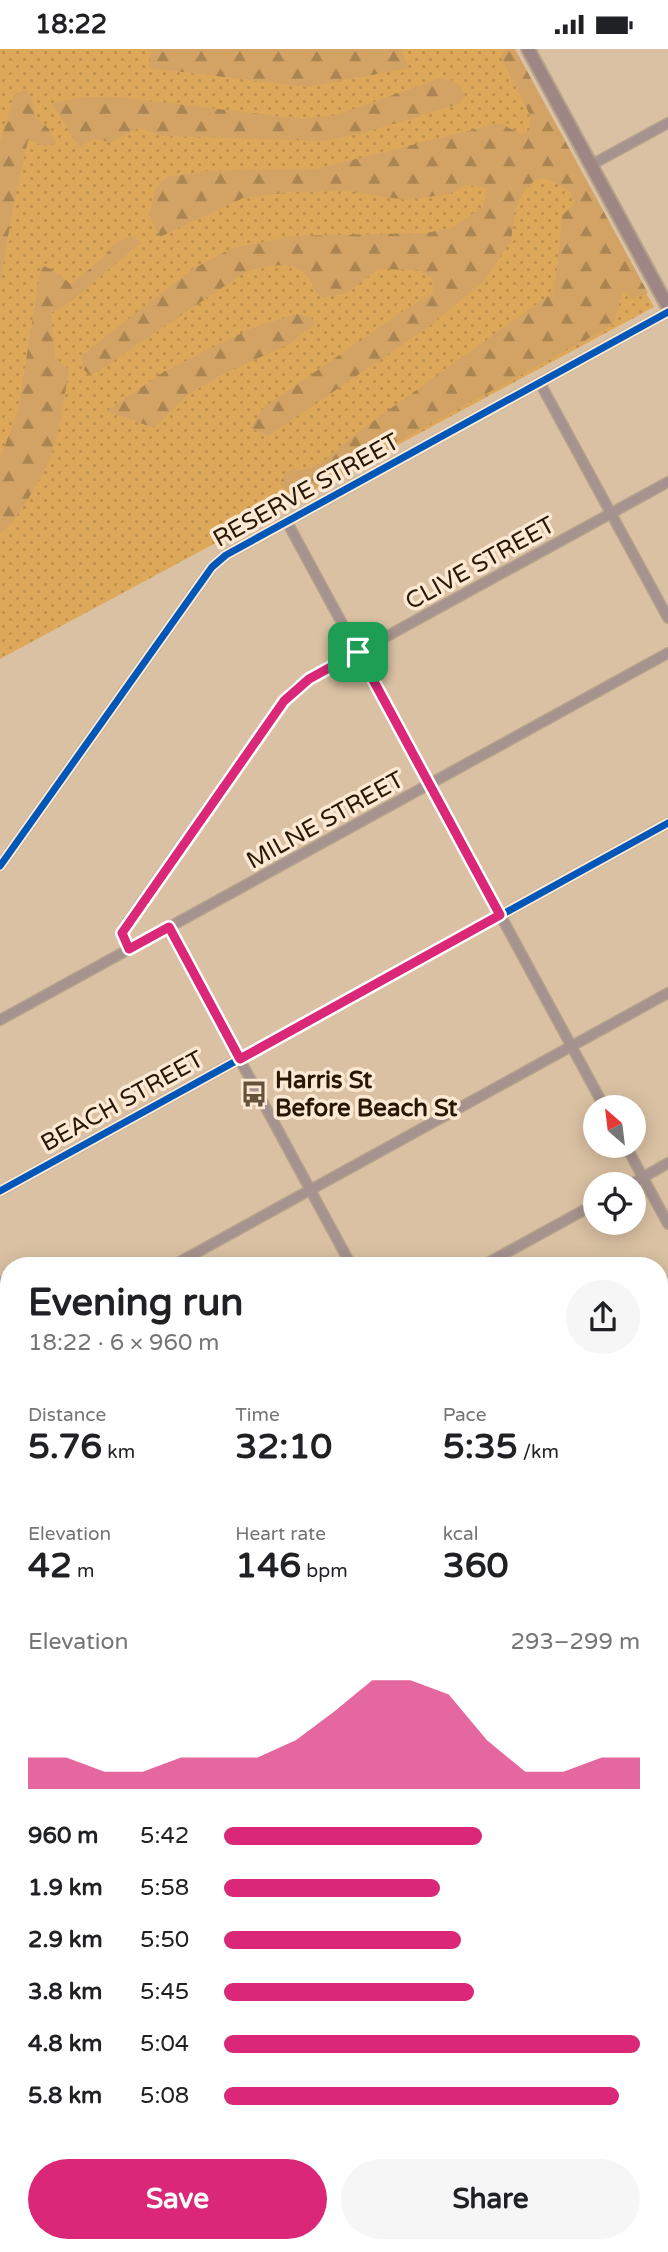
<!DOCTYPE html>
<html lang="en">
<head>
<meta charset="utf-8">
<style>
  body { margin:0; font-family:"Varela Round",sans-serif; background:#f6f6f6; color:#202124; height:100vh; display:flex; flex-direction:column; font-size:26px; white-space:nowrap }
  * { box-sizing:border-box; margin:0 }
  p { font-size:23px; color:#757577 }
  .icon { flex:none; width:38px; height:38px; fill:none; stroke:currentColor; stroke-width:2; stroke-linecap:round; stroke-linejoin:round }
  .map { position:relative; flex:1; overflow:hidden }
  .side { position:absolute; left:0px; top:1208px; width:668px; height:996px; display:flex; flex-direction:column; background:#fff; border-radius:28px 28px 0 0; box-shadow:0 4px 18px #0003 }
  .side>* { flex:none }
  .needle { width:46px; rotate:332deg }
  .buttons { position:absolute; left:583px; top:1046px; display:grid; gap:14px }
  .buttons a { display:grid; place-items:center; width:63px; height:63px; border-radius:50%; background:#fff; box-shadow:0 4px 18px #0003; font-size:35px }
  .pin { position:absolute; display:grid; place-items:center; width:60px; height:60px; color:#fff; margin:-30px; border-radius:14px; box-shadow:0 4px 10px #0006 }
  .round { display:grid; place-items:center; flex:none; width:74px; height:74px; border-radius:37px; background:#f6f6f6 }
  .head { display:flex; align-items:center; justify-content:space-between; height:119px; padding:0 28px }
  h1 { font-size:38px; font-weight:700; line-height:52px }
  .metrics { display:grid; grid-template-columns:repeat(3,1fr); gap:10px; height:119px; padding:7px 28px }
  .metrics div { display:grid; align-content:center }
  .metrics b { font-size:35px; font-weight:700 }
  .metrics small { font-size:19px; font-weight:400 }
  .metrics p { font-size:19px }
  .chart { height:196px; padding:14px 28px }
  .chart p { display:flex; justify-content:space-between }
  .chart svg { width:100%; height:126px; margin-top:7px; fill:#db2777; opacity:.7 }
  .cta { display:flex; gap:14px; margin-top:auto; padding:14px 28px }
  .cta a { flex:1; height:80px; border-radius:42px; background:#db2777; color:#fff; font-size:28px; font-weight:700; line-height:80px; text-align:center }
  .cta a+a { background:#f6f6f6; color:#202124 }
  ul { padding:0 28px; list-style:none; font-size:23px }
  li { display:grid; grid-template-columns:112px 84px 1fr; align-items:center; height:52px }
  li i { height:18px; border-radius:9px; background:#db2777 }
  .status { display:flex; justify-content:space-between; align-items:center; height:49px; padding:0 35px; background:#fff; direction:ltr }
  .status svg { height:19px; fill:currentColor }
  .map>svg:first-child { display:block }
</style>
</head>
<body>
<div class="status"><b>18:22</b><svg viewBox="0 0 49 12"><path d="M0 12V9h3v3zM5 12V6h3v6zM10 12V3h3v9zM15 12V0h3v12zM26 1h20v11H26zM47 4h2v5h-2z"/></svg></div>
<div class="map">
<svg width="668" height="2203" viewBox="0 0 668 2203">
  <defs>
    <pattern id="grass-dots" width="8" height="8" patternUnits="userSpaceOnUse" patternTransform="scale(1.75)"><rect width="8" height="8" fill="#dea85a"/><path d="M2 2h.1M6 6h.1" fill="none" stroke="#be904d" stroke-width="1.8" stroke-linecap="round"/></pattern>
    <pattern id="forest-firs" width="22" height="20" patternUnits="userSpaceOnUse" patternTransform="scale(1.75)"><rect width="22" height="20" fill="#d2a365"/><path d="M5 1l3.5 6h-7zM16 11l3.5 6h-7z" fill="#aa8451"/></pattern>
    <pattern id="park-crowns" width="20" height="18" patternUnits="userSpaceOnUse" patternTransform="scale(1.75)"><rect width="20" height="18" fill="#dea85a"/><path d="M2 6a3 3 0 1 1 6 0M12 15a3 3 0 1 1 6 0" fill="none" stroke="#be904d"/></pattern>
  </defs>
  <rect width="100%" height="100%" fill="#dac1a3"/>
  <polygon fill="#e4bd8f" points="668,1927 668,2112 660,2097 660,1932"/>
  <polygon fill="url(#grass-dots)" points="0,0 509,0 654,258 0,610"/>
  <g fill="url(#forest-firs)">
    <polygon points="151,0 406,0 402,3 409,19 307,38 149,19"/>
    <path d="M505,0H515L648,244L632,250L623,242L613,276L303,444L294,447L282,438L281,432L286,424L294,419L299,422L320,415L358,383L552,244L557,221L562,166L575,155L571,143L550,131L542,129L534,132L525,141L515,160L511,192L484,232L427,279L268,387L251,379L263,359L406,260L433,244L432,229L417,221L378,220L347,244L324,249C309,241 316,237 307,227C293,210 265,217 247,222L91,327L84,321L81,307L191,221L232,199L294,187L427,184L454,178L483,157L488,139L466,136L449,145L406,151L345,142L292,143L243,149L160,188L149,166L156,139L167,128L206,122L316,120L500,74L522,86L530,80V66L501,8Z"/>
    <path d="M438,30C453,30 459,32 465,46L458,55L363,84L323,92L162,87L139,79L111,93L92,90L79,99L52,54L84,48H118L303,70L337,66Z"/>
    <polygon points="26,41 32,49 35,67 49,80 56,95 43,97 28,91 11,169 0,236 0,93 15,45"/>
    <path d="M135,187L140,194L71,253L51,264L55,309L69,320C64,348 61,379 51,406C45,424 15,476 0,484V409L18,363L41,216L53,221L71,235L102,210L116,193Z"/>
    <polygon points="297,265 311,268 315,275 288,296 231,321 187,346 154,379 107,362 165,322 254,278"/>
  </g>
  <polygon fill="url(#park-crowns)" points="9,2058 9,2134 0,2131 0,2064"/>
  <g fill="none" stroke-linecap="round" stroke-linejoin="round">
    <g stroke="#b5a28a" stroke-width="12">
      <g id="street">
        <polyline points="591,116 668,74"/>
        <polyline points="540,334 668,569"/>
        <polyline points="287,473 605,1059"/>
        <polyline points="0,817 212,518 226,506 668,263"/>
        <polyline points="168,878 351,1216"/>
        <polyline points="129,900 122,884 125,877 273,666 294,641 309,630 668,433"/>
        <polyline points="0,971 668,604"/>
        <polyline points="626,1097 668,1175"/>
        <polyline points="630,1136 668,1114"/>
        <polyline points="0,1142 668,774"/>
        <polyline points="174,1216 668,944"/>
        <polyline points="484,1216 595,1155"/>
        <polyline points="660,1290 668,1285"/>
        <polyline points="0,1325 9,1323"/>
        <polyline points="660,1476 668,1491"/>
        <polyline points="0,1479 9,1476"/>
        <polyline points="0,1647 9,1642"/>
        <polyline points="0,1676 9,1693"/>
        <polyline points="660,1793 668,1808"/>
        <polyline points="0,2026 8,2042"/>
        <polyline points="660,2121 668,2136"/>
        <polyline points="0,2138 9,2142"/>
        <polyline points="88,2194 96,2203"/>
        <polyline points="102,2194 105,2203"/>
        <polyline points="267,2194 272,2203"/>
        <polyline points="496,2203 512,2194"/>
      </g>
    </g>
    <g stroke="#b5a28a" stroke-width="16">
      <g id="secondary">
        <polyline points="528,0 668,258"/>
        <polyline points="0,1235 9,1251"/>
        <polyline points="660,1629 668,1624"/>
        <polyline points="0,2047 9,2042"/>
        <polyline points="521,2194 526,2203"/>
      </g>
    </g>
    <use href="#street" stroke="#a6928f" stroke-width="9"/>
    <use href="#secondary" stroke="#9e8684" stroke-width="12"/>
    <g stroke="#fce9d4" stroke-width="11">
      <g id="cycleway">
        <polyline points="0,817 212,518 226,506 668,263"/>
        <polyline points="0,1142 668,774"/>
      </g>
    </g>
    <use href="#cycleway" stroke="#0057b8" stroke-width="7"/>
  </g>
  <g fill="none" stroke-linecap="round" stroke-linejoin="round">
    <g stroke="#fff" stroke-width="14">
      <polygon id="route" points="358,603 500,866 240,1010 169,878 129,900 122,884 284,652 309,630"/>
    </g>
    <use href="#route" stroke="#db2777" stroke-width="9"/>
  </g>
  <defs>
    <g id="bus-bare" transform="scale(2.1)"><path d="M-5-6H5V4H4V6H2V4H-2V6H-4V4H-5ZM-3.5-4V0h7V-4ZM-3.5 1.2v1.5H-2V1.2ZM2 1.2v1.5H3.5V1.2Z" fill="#66523b" stroke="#fce9d4" stroke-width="2.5" paint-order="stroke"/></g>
  </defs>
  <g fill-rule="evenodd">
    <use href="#bus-bare" x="254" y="1045"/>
  </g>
  <g text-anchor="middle" stroke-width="7" stroke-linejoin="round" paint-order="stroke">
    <g font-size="24" fill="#281703" stroke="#fce9d4">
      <text transform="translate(306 441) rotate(-29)" y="8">RESERVE STREET</text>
      <text transform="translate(480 514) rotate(-29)" y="8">CLIVE STREET</text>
      <text transform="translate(325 771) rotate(-29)" y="8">MILNE STREET</text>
      <text transform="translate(122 1052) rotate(-29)" y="8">BEACH STREET</text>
    </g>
    <g font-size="24" font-weight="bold" fill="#281703" stroke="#fce9d4" text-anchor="start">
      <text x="275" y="1039">Harris St<tspan x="275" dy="28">Before Beach St</tspan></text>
    </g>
  </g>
</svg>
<div class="buttons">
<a><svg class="needle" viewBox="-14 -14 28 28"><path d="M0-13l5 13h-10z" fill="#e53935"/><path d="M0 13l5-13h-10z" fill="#757577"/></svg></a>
<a><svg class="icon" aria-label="locate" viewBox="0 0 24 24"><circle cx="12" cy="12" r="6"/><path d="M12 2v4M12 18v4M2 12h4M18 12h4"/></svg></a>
</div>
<div class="pin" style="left:358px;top:603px;background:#1e9e55"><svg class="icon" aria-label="arrive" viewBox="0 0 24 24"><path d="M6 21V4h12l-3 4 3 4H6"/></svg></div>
<section class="side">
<div class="head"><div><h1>Evening run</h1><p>18:22 · 6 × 960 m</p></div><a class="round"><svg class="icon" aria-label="share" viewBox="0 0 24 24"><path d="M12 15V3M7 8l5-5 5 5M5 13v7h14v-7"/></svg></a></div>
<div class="metrics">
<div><p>Distance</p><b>5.76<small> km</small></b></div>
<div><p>Time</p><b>32:10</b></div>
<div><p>Pace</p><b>5:35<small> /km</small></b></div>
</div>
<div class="metrics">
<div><p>Elevation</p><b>42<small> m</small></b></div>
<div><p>Heart rate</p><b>146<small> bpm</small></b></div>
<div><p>kcal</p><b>360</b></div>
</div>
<div class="chart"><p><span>Elevation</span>293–299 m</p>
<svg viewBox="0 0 160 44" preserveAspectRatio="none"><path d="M0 44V33L10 33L20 38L30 38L40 33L50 33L60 33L70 27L80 17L90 6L100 6L110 11L120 27L130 38L140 38L150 33L160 33V44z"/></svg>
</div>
<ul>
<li><b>960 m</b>5:42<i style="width:62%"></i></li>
<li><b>1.9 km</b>5:58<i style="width:52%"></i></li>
<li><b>2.9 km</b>5:50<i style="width:57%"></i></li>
<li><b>3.8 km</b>5:45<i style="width:60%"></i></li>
<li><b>4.8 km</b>5:04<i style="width:100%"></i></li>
<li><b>5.8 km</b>5:08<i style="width:95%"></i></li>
</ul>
<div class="cta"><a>Save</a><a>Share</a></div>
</section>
</div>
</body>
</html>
